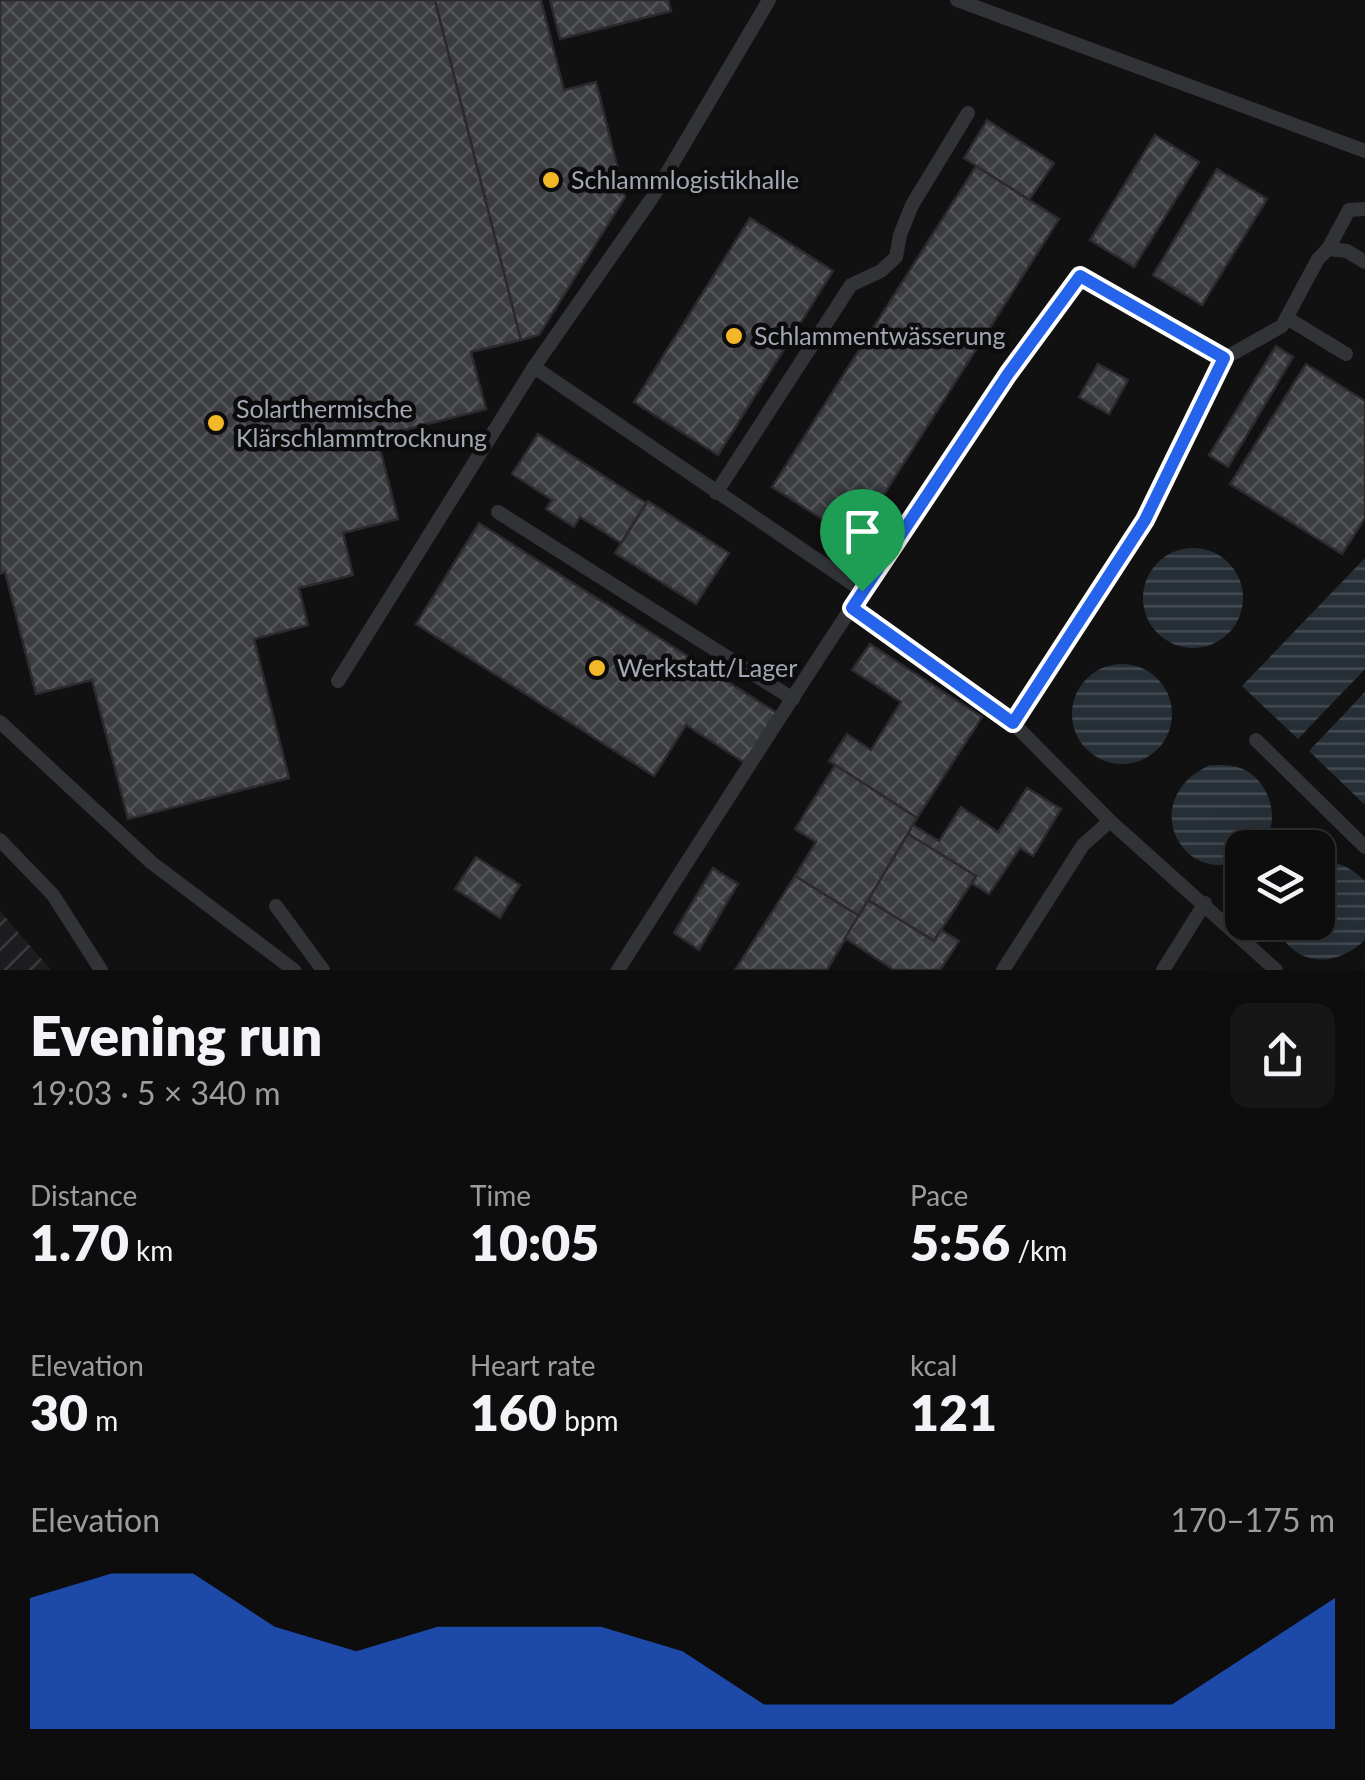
<!DOCTYPE html>
<html lang="en">
<head>
<meta charset="utf-8">
<style>
  body { margin:0; font-family:Lato,sans-serif; background:#161617; color:#f1f3f6; height:100vh; display:flex; flex-direction:column; font-size:38px; white-space:nowrap }
  * { box-sizing:border-box; margin:0 }
  p { font-size:32px; color:#9a9c9e }
  .icon { flex:none; width:55px; height:55px; fill:none; stroke:currentColor; stroke-width:2; stroke-linecap:round; stroke-linejoin:round }
  .map { position:relative; height:970px; overflow:hidden }
  .details { display:flex; flex-direction:column; background:#0d0d0e; flex:1 }
  .details>* { flex:none }
  .buttons { position:absolute; left:1225px; top:830px; display:grid; gap:20px }
  .buttons a { display:grid; place-items:center; width:110px; height:110px; border-radius:20px; background:#0d0d0e; box-shadow:0 10px 40px #0002,0 0 0 2px #2d2d2e; font-size:50px }
  .pin { position:absolute; display:grid; place-items:center; width:85px; height:85px; color:#fff; margin:-102px -42px; border-radius:50% 50% 50% 0; rotate:-45deg; box-shadow:0 0 10px #0007 }
  .pin .icon { rotate:45deg }
  .round { display:grid; place-items:center; flex:none; width:105px; height:105px; border-radius:20px; background:#161617 }
  .head { display:flex; align-items:center; justify-content:space-between; height:170px; padding:0 30px }
  h1 { font-size:55px; font-weight:800; line-height:75px }
  .stats { display:grid; grid-template-columns:repeat(3,1fr); gap:15px; height:170px; padding:10px 30px }
  .stats div { display:grid; align-content:center }
  .stats b { font-size:50px; font-weight:800 }
  .stats small { font-size:28px; font-weight:400 }
  .stats p { font-size:28px }
  .chart { height:280px; padding:20px 30px }
  .chart p { display:flex; justify-content:space-between }
  .chart svg { width:100%; height:180px; margin-top:10px; fill:#2563eb; opacity:.7 }
  .map>svg:first-child { display:block }
</style>
</head>
<body>
<div class="map">
<svg width="1365" height="970" viewBox="0 0 1365 970">
  <defs>
    <pattern id="industrial-furrows" width="10" height="10" patternUnits="userSpaceOnUse" patternTransform="scale(2.5)"><rect width="10" height="10" fill="#1d1d1f"/><path d="M-1 1l2-2M0 10L10 0M9 11l2-2" fill="none" stroke="#3b3b3d"/></pattern>
    <pattern id="water-rules" width="6" height="5" patternUnits="userSpaceOnUse" patternTransform="scale(2.5)"><rect width="6" height="5" fill="#272f36"/><path d="M0 2.5h6" fill="none" stroke="#434a51"/></pattern>
    <pattern id="building-cross-hatch" width="8" height="8" patternUnits="userSpaceOnUse" patternTransform="scale(2.5)"><rect width="8" height="8" fill="#3b3c40"/><path d="M0 0l8 8M0 8l8-8" fill="none" stroke="#545559"/></pattern>
  </defs>
  <rect width="100%" height="100%" fill="#111112"/>
  <polygon fill="url(#industrial-furrows)" points="0,911 51,970 0,970"/>
  <g fill="url(#water-rules)">
    <circle cx="1193" cy="598" r="50"/>
    <polygon points="1365,558 1365,669 1298,739 1242,686"/>
    <circle cx="1122" cy="714" r="50"/>
    <polygon points="1365,692 1365,805 1309,751"/>
    <path d="M1210,765C1222,765 1232,764 1243,769C1272,783 1282,824 1260,847L1242,848V860C1180,887 1137,798 1210,765Z"/>
    <path d="M1318,861C1339,861 1350,867 1365,881V940C1333,970 1292,966 1274,923L1318,922Z"/>
  </g>
  <g fill="url(#building-cross-hatch)" stroke="#2b2b2f" stroke-width="2.5">
    <polygon points="0,0 435,0 521,340 471,352 486,409 377,437 398,519 343,533 353,575 299,588 308,625 254,639 289,778 128,819 92,680 36,694 5,572 0,574"/>
    <polygon points="435,0 541,0 564,90 596,82 625,197 539,335 521,340"/>
    <polygon points="550,0 668,0 671,11 560,39"/>
    <polygon points="987,120 1054,163 1029,200 964,158"/>
    <polygon points="1155,135 1199,162 1134,267 1090,240"/>
    <polygon points="976,166 1059,219 855,540 772,487"/>
    <polygon points="1217,169 1267,199 1202,305 1153,275"/>
    <polygon points="750,218 833,271 718,455 634,402"/>
    <polygon points="1276,346 1293,357 1228,467 1209,455"/>
    <polygon points="1098,364 1128,380 1109,414 1079,397"/>
    <polygon points="1306,364 1365,401 1365,518 1342,554 1230,484"/>
    <polygon points="538,434 646,503 621,543 580,517 574,527 546,509 552,500 512,474"/>
    <polygon points="648,501 729,553 696,604 615,553"/>
    <polygon points="479,523 777,713 745,763 686,725 654,776 416,624"/>
    <polygon points="870,644 982,717 917,818 829,761 847,734 871,750 901,702 852,670"/>
    <polygon points="835,765 917,818 859,916 795,876 816,842 795,829"/>
    <polygon points="1027,788 1061,809 1033,856 1020,848 989,894 971,883 976,876 908,834 913,825 939,841 961,807 998,832"/>
    <polygon points="908,834 976,876 934,941 868,900"/>
    <polygon points="476,857 520,885 500,918 455,889"/>
    <polygon points="713,868 738,884 699,950 674,933"/>
    <polygon points="795,876 859,916 827,970 735,970"/>
    <polygon points="868,900 934,941 941,930 959,941 940,970 894,970 845,938"/>
  </g>
  <g fill="none" stroke-linecap="round" stroke-linejoin="round">
    <g stroke="#323337" stroke-width="14">
      <polyline points="957,0 1365,151"/>
      <polyline points="1328,249 1349,210 1365,209"/>
      <polyline points="1287,318 1346,354"/>
      <polyline points="534,367 654,195 769,0"/>
      <polyline points="716,493 851,285 881,271 896,257 900,235 912,205 968,113"/>
      <polyline points="498,512 793,699"/>
      <polyline points="852,609 1013,723 1110,821 1083,845 1003,970"/>
      <polyline points="338,681 534,367 863,591"/>
      <polyline points="0,722 152,863 294,970"/>
      <polyline points="1013,723 1145,520 1225,358"/>
      <polyline points="1256,740 1365,847"/>
      <polyline points="1110,821 1276,970"/>
      <polyline points="0,840 53,895 101,970"/>
      <polyline points="276,906 323,970"/>
      <path d="M618,970C768,736 916,500 1080,276L1225,358L1282,326L1318,259L1328,249L1347,251L1365,262"/>
      <polyline points="1163,970 1205,903"/>
    </g>
  </g>
  <g fill="none" stroke-linecap="round" stroke-linejoin="round">
    <g stroke="#fff" stroke-width="20">
      <polygon id="route" points="1080,276 1224,358 1145,520 1013,723 852,608 1008,374"/>
    </g>
    <use href="#route" stroke="#2563eb" stroke-width="12"/>
  </g>
  <g fill="#f3b828" stroke="#0c0c0d" stroke-width="4">
    <circle cx="551" cy="180" r="10"/>
    <circle cx="734" cy="336" r="10"/>
    <circle cx="216" cy="423" r="10"/>
    <circle cx="597" cy="668" r="10"/>
  </g>
  <g text-anchor="middle" stroke-width="9" stroke-linejoin="round" paint-order="stroke">
    <g font-size="25" fill="#a2a7b3" stroke="#0c0c0d" text-anchor="start">
      <text x="571" y="189">Schlammlogistikhalle</text>
      <text x="754" y="345">Schlammentwässerung</text>
      <text x="236" y="418">Solarthermische<tspan x="236" dy="29">Klärschlammtrocknung</tspan></text>
      <text x="617" y="677">Werkstatt/Lager</text>
    </g>
  </g>
</svg>
<div class="buttons">
<a><svg class="icon" aria-label="layers" viewBox="0 0 24 24"><path d="M12 4l9 5-9 5-9-5zM3 14l9 5 9-5"/></svg></a>
</div>
<div class="pin" style="left:862px;top:591px;background:#1e9e55"><svg class="icon" aria-label="arrive" viewBox="0 0 24 24"><path d="M6 21V4h12l-3 4 3 4H6"/></svg></div>
</div>
<section class="details">
<div class="head"><div><h1>Evening run</h1><p>19:03 · 5 × 340 m</p></div><a class="round"><svg class="icon" aria-label="share" viewBox="0 0 24 24"><path d="M12 15V3M7 8l5-5 5 5M5 13v7h14v-7"/></svg></a></div>
<div class="stats">
<div><p>Distance</p><b>1.70<small> km</small></b></div>
<div><p>Time</p><b>10:05</b></div>
<div><p>Pace</p><b>5:56<small> /km</small></b></div>
</div>
<div class="stats">
<div><p>Elevation</p><b>30<small> m</small></b></div>
<div><p>Heart rate</p><b>160<small> bpm</small></b></div>
<div><p>kcal</p><b>121</b></div>
</div>
<div class="chart"><p><span>Elevation</span>170–175 m</p>
<svg viewBox="0 0 160 44" preserveAspectRatio="none"><path d="M0 44V12L10 6L20 6L30 19L40 25L50 19L60 19L70 19L80 25L90 38L100 38L110 38L120 38L130 38L140 38L150 25L160 12V44z"/></svg>
</div>
</section>
</body>
</html>
